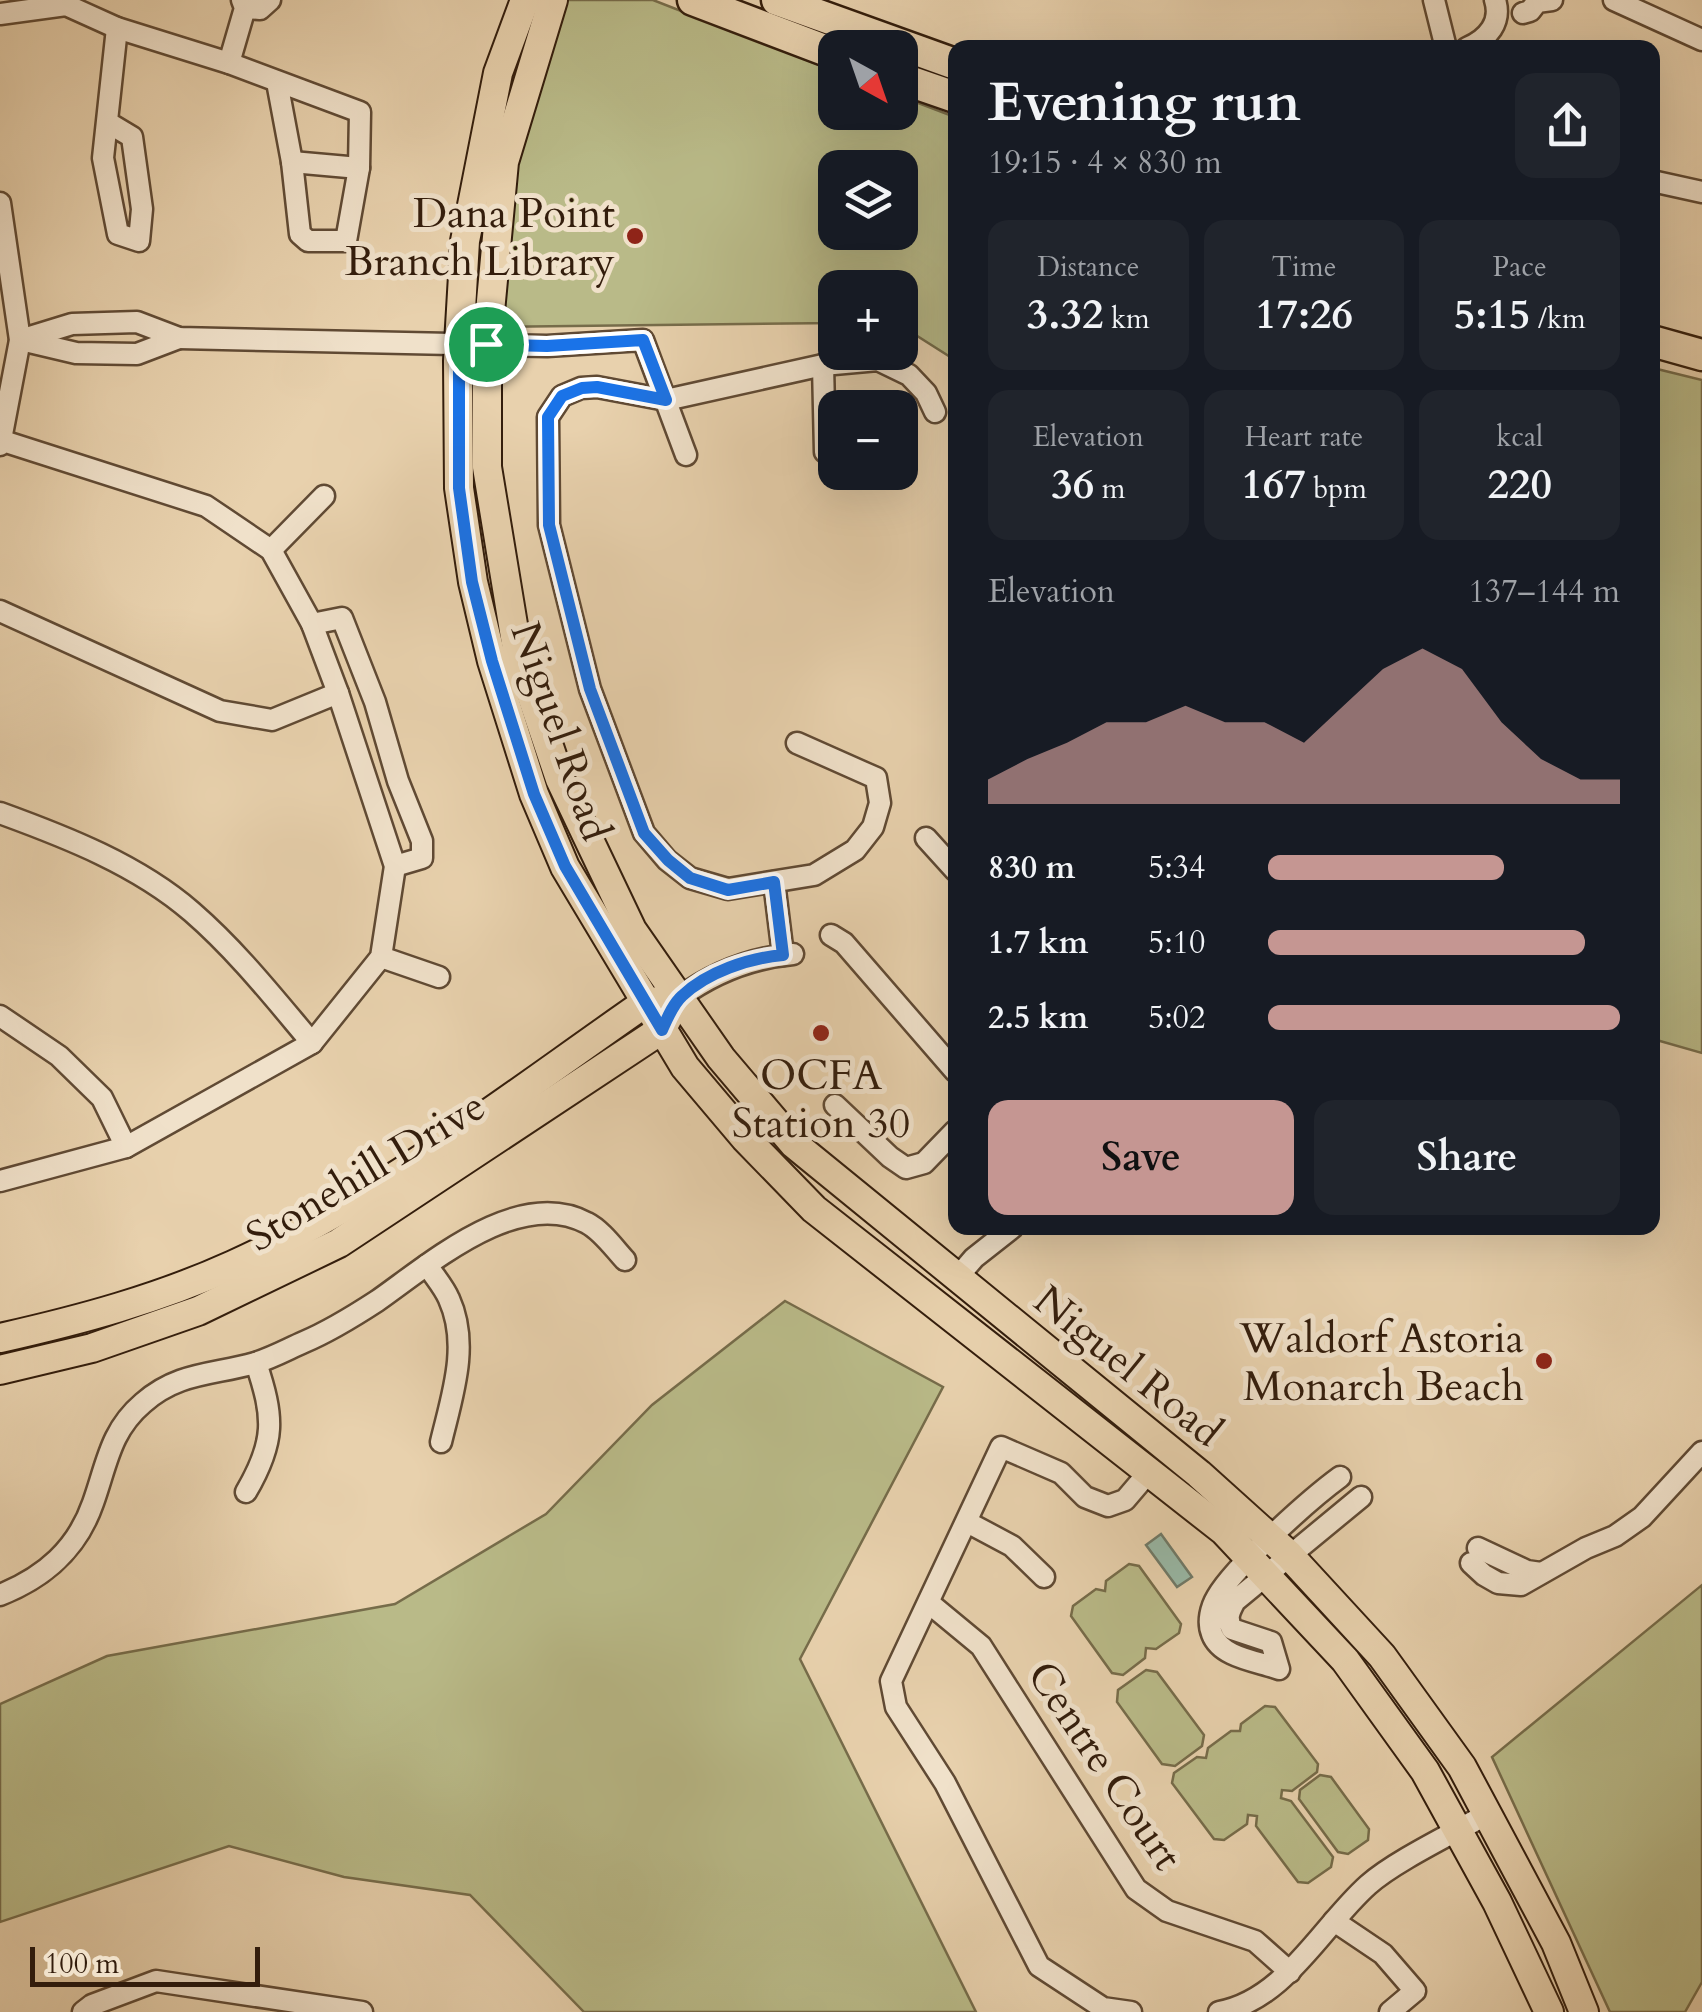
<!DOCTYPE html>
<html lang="en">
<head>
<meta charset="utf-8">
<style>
  body { margin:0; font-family:Cardo,serif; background:#20242c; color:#f1f3f6; height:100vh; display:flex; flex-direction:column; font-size:38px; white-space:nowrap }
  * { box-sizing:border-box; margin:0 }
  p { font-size:32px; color:#9ea1a6 }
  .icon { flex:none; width:55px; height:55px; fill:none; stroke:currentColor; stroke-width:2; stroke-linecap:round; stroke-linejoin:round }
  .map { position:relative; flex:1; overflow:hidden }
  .side { position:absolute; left:948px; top:40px; width:712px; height:1195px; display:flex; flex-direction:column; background:#171b24; border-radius:20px; box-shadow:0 10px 40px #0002 }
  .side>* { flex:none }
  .needle { width:65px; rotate:140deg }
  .controls { position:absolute; left:818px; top:30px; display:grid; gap:20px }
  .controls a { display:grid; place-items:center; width:100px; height:100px; border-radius:20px; background:#171b24; box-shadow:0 10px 40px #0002; font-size:50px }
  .scale { position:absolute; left:30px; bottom:25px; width:230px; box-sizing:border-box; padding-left:10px; border:5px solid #331d0c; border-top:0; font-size:28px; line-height:35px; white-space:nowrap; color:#331d0c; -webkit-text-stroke:8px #f0e1ca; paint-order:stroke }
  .pin { position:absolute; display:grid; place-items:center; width:85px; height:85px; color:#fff; margin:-42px; border:5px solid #fff; border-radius:50%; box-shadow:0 2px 10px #0007 }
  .round { display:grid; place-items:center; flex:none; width:105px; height:105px; border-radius:20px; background:#20242c }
  .head { display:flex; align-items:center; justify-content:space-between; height:170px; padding:0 40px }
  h1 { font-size:55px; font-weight:700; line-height:75px }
  .metrics { display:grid; grid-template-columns:repeat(3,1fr); gap:15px; height:170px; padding:10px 40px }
  .metrics div { display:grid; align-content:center; border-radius:20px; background:#20242c; text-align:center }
  .metrics b { font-size:42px; font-weight:700 }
  .metrics small { font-size:28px; font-weight:400 }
  .metrics p { font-size:28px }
  .chart { height:280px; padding:20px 40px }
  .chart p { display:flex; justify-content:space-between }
  .chart svg { width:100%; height:180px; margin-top:10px; fill:#c59692; opacity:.7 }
  .cta { display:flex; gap:20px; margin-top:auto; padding:20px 40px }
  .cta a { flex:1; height:115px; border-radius:20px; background:#c59692; color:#111; font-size:40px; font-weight:700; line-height:115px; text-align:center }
  .cta a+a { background:#20242c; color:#f1f3f6 }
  ul { padding:0 40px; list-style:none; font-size:32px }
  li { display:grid; grid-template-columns:160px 120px 1fr; align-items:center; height:75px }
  li i { height:25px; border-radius:12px; background:#c59692 }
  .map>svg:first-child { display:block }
</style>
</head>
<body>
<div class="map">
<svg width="1702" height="2012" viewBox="0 0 1702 2012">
  <rect width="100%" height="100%" fill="#e8d1ad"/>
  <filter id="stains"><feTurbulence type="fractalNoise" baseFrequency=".002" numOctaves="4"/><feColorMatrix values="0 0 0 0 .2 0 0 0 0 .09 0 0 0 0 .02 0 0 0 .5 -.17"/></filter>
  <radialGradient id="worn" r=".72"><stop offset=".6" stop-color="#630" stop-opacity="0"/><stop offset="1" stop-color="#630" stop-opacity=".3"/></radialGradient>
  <g fill="#b9ba88" stroke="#766c4a" stroke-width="2.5" fill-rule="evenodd">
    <path d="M564,0H653L835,71V112H900V96L955,117V360L900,325V288H835V323L495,327L505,198ZM835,168H900V232H835Z"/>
    <polygon points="1653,368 1702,380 1702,1053 1653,1039"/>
    <polygon points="785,1301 943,1387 800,1659 976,2012 584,2012 470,1895 344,1877 229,1846 0,1922 0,1704 107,1656 395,1604 546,1514 652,1405"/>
    <polygon points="1129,1564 1139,1566 1181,1624 1179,1633 1156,1649 1146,1648 1145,1658 1123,1675 1112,1673 1071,1616 1073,1606 1096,1589 1105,1591 1106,1581"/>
    <polygon points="1702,1585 1702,1982 1685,2012 1610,2012 1492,1757"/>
    <polygon points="1146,1670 1157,1672 1204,1735 1202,1746 1175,1766 1162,1764 1117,1702 1118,1690"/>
    <polygon points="1265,1706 1275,1707 1318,1764 1317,1772 1292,1791 1282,1790 1281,1798 1291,1801 1333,1857 1331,1867 1308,1883 1298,1882 1256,1826 1257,1816 1248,1815 1247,1824 1224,1840 1214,1839 1172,1783 1174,1773 1197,1757 1206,1758 1208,1748 1231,1731 1240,1731 1241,1724"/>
    <polygon points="1320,1775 1331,1777 1369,1829 1368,1840 1348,1854 1338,1852 1299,1799 1300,1790"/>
  </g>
  <polygon fill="#98b8a6" stroke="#707a68" stroke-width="2.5" points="1161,1534 1192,1577 1177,1587 1146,1545"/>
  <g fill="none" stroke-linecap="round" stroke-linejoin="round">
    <g stroke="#604a34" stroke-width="25">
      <g id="minor">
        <polyline points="1434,0 1446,48"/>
        <polyline points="1614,0 1702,40"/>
        <polyline points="245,8 260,9 270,0"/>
        <polyline points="1523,13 1530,11 1537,2 1552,0"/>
        <polyline points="0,14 66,5 117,28 229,63 360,112 359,168 346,241 308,241 300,234 292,162 277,82"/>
        <path d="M1467,48C1488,39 1502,22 1495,0"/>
        <polyline points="229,63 245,8 242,0"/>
        <polyline points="107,122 132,137 142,209 139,241 118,234 103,158 117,28"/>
        <polyline points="292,162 359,168"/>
        <polyline points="1652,181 1702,192"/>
        <polyline points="0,203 20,340 0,445"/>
        <polyline points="20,340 72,324 137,322 179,338 547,346 643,340 686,455"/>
        <polyline points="21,340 76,353 137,354 179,338"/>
        <polyline points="823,365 825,452"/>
        <polyline points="271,550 324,496"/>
        <polyline points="0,611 220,711 272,720 338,693"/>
        <polyline points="312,624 342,618 375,702 398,781 422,841 422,858 395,866"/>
        <polyline points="797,743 876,778 880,803 873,827 855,850 814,875 728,889 690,878 667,860 644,833 590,689 549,525 548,417 562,396 581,388 597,387 666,400 823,365 878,360 909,375 926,393 935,412"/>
        <path d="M0,813C66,837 138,865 192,912C237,951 274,998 312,1043"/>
        <polyline points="926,838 955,870"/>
        <polyline points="774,882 783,955"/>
        <polyline points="831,935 844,943 955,1071"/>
        <polyline points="381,957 439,977"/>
        <path d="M679,998C713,973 750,958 793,954"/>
        <polyline points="0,1016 59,1056 102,1098 126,1147"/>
        <polyline points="835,1105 890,1157 906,1168 924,1163 955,1131"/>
        <polyline points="0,1181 126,1147 312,1043 381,957 395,866 338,693 312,624 271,550 206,506 3,441"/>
        <path d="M427,1265C434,1276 444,1287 449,1299C470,1345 452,1396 441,1442"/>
        <polyline points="956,1279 974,1258 1012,1228"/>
        <path d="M1340,1477C1310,1499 1235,1566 1217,1597C1211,1607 1207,1622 1212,1634C1221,1658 1258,1661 1279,1669L1271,1642L1232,1629C1226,1618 1229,1612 1235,1601L1361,1497"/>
        <path d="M246,1492C276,1441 274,1417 256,1363"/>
        <polyline points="967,1522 1012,1546 1044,1577"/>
        <polyline points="1478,1548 1527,1571 1541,1573"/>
        <polyline points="1471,1563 1484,1575 1498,1583 1521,1585 1586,1548 1615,1536 1642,1517 1702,1452"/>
        <path d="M0,1595C45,1577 77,1549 93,1503C107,1464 110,1431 143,1403C178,1372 213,1375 255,1363C272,1358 288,1349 304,1342C330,1331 354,1316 377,1301C430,1264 518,1186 587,1223C601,1230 614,1248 625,1260"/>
        <polyline points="929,1603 981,1646 1136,1889 1167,1911 1255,1941 1290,1972"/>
        <polyline points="1334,1921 1383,1954 1415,1991 1390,2012"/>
        <polyline points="83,2012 92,2005 156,1981 362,2012"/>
        <polyline points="1131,2012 1103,2008 1039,1966 945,1783 896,1707 891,1681 1001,1447 1061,1473 1085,1497 1108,1506 1125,1500 1148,1473"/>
        <path d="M1219,2012C1285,2000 1321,1927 1368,1885C1395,1861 1454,1833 1487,1814"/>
      </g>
    </g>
    <g stroke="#331d0c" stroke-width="32">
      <g id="major">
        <polyline points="525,0 498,73 465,241 458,361 459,488 473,582 492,661 534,794 565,867 685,1067 745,1138 814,1209 1224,1531 1345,1660 1425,1771 1497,1902 1549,2012"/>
        <polyline points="553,0 504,162 487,344 487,467 518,655 560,779 632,930 721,1058 794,1144 1199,1474 1289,1555 1382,1656 1462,1767 1556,1943 1584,2012"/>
        <path d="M0,1338C80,1320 158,1299 233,1265C381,1199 512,1095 645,1003L660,1001"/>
        <polyline points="0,1370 92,1348 198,1311 339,1243 661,1030 668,1017"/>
      </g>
    </g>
    <g stroke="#331d0c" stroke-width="35">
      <g id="highway">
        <polyline points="693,0 835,54"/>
        <polyline points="777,0 955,64"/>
        <polyline points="900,78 955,97"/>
        <polyline points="1652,341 1702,355"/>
      </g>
    </g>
    <use href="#minor" stroke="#f0e1ca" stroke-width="20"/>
    <use href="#major" stroke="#e8d1ad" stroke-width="28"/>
    <use href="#highway" stroke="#e8d1ad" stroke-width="30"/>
  </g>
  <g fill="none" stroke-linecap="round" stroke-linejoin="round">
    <g stroke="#fff" stroke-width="20">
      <path id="route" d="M643,340L666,400L597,387L582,388L562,396L548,417L549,525L590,689L644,833L668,860L690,878L728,890L774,882L783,955C749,958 707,972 682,996C673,1004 667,1019 662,1030L565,866L534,794L492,661L472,582L459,488V344L547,346Z"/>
    </g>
    <use href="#route" stroke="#1a73e8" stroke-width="12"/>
  </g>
  <g fill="#8f2418" stroke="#f0e1ca" stroke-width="4">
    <circle cx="635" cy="236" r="10"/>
    <circle cx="821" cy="1033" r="10"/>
    <circle cx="1544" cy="1361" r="10"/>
  </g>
  <g text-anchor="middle" stroke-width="10" stroke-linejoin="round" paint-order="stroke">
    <g font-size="42" fill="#331d0c" stroke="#f0e1ca" text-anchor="end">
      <text x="615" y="227">Dana Point<tspan x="615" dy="48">Branch Library</tspan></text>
      <text x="821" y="1089" text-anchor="middle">OCFA<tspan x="821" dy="48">Station 30</tspan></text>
      <text x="1524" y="1352">Waldorf Astoria<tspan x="1524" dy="48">Monarch Beach</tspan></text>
    </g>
    <g font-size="42" fill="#331d0c" stroke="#f0e1ca">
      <text transform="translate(562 731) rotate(71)" y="15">Niguel Road</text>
      <text transform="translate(365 1170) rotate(-31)" y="15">Stonehill Drive</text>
      <text transform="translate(1129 1365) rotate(39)" y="15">Niguel Road</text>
      <text transform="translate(1106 1765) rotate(56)" y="15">Centre Court</text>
    </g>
  </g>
  <rect width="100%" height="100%" filter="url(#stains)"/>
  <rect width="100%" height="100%" fill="url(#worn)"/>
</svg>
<div class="controls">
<a><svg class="needle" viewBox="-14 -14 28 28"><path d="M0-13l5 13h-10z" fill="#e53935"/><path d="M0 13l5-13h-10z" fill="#9ea1a6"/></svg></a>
<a><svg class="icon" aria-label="layers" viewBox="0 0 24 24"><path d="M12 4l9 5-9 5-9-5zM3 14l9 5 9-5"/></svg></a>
<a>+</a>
<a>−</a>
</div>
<div class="scale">100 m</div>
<div class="pin" style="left:486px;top:344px;background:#1e9e55"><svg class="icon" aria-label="arrive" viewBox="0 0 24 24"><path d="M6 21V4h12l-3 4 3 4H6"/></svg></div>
<section class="side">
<div class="head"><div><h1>Evening run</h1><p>19:15 · 4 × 830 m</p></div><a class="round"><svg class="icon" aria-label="share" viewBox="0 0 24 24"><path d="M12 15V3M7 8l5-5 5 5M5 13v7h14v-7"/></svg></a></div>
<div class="metrics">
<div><p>Distance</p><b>3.32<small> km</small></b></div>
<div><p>Time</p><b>17:26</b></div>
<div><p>Pace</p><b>5:15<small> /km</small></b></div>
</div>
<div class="metrics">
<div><p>Elevation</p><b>36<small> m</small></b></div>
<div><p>Heart rate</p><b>167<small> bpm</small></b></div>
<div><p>kcal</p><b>220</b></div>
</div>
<div class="chart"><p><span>Elevation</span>137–144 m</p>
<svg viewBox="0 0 160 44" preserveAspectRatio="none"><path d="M0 44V38L10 33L20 29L30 24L40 24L50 20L60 24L70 24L80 29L90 20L100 11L110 6L120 11L130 24L140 33L150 38L160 38V44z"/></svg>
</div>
<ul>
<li><b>830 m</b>5:34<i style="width:67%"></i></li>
<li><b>1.7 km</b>5:10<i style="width:90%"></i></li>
<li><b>2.5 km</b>5:02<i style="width:100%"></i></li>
</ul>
<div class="cta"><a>Save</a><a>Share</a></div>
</section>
</div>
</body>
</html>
